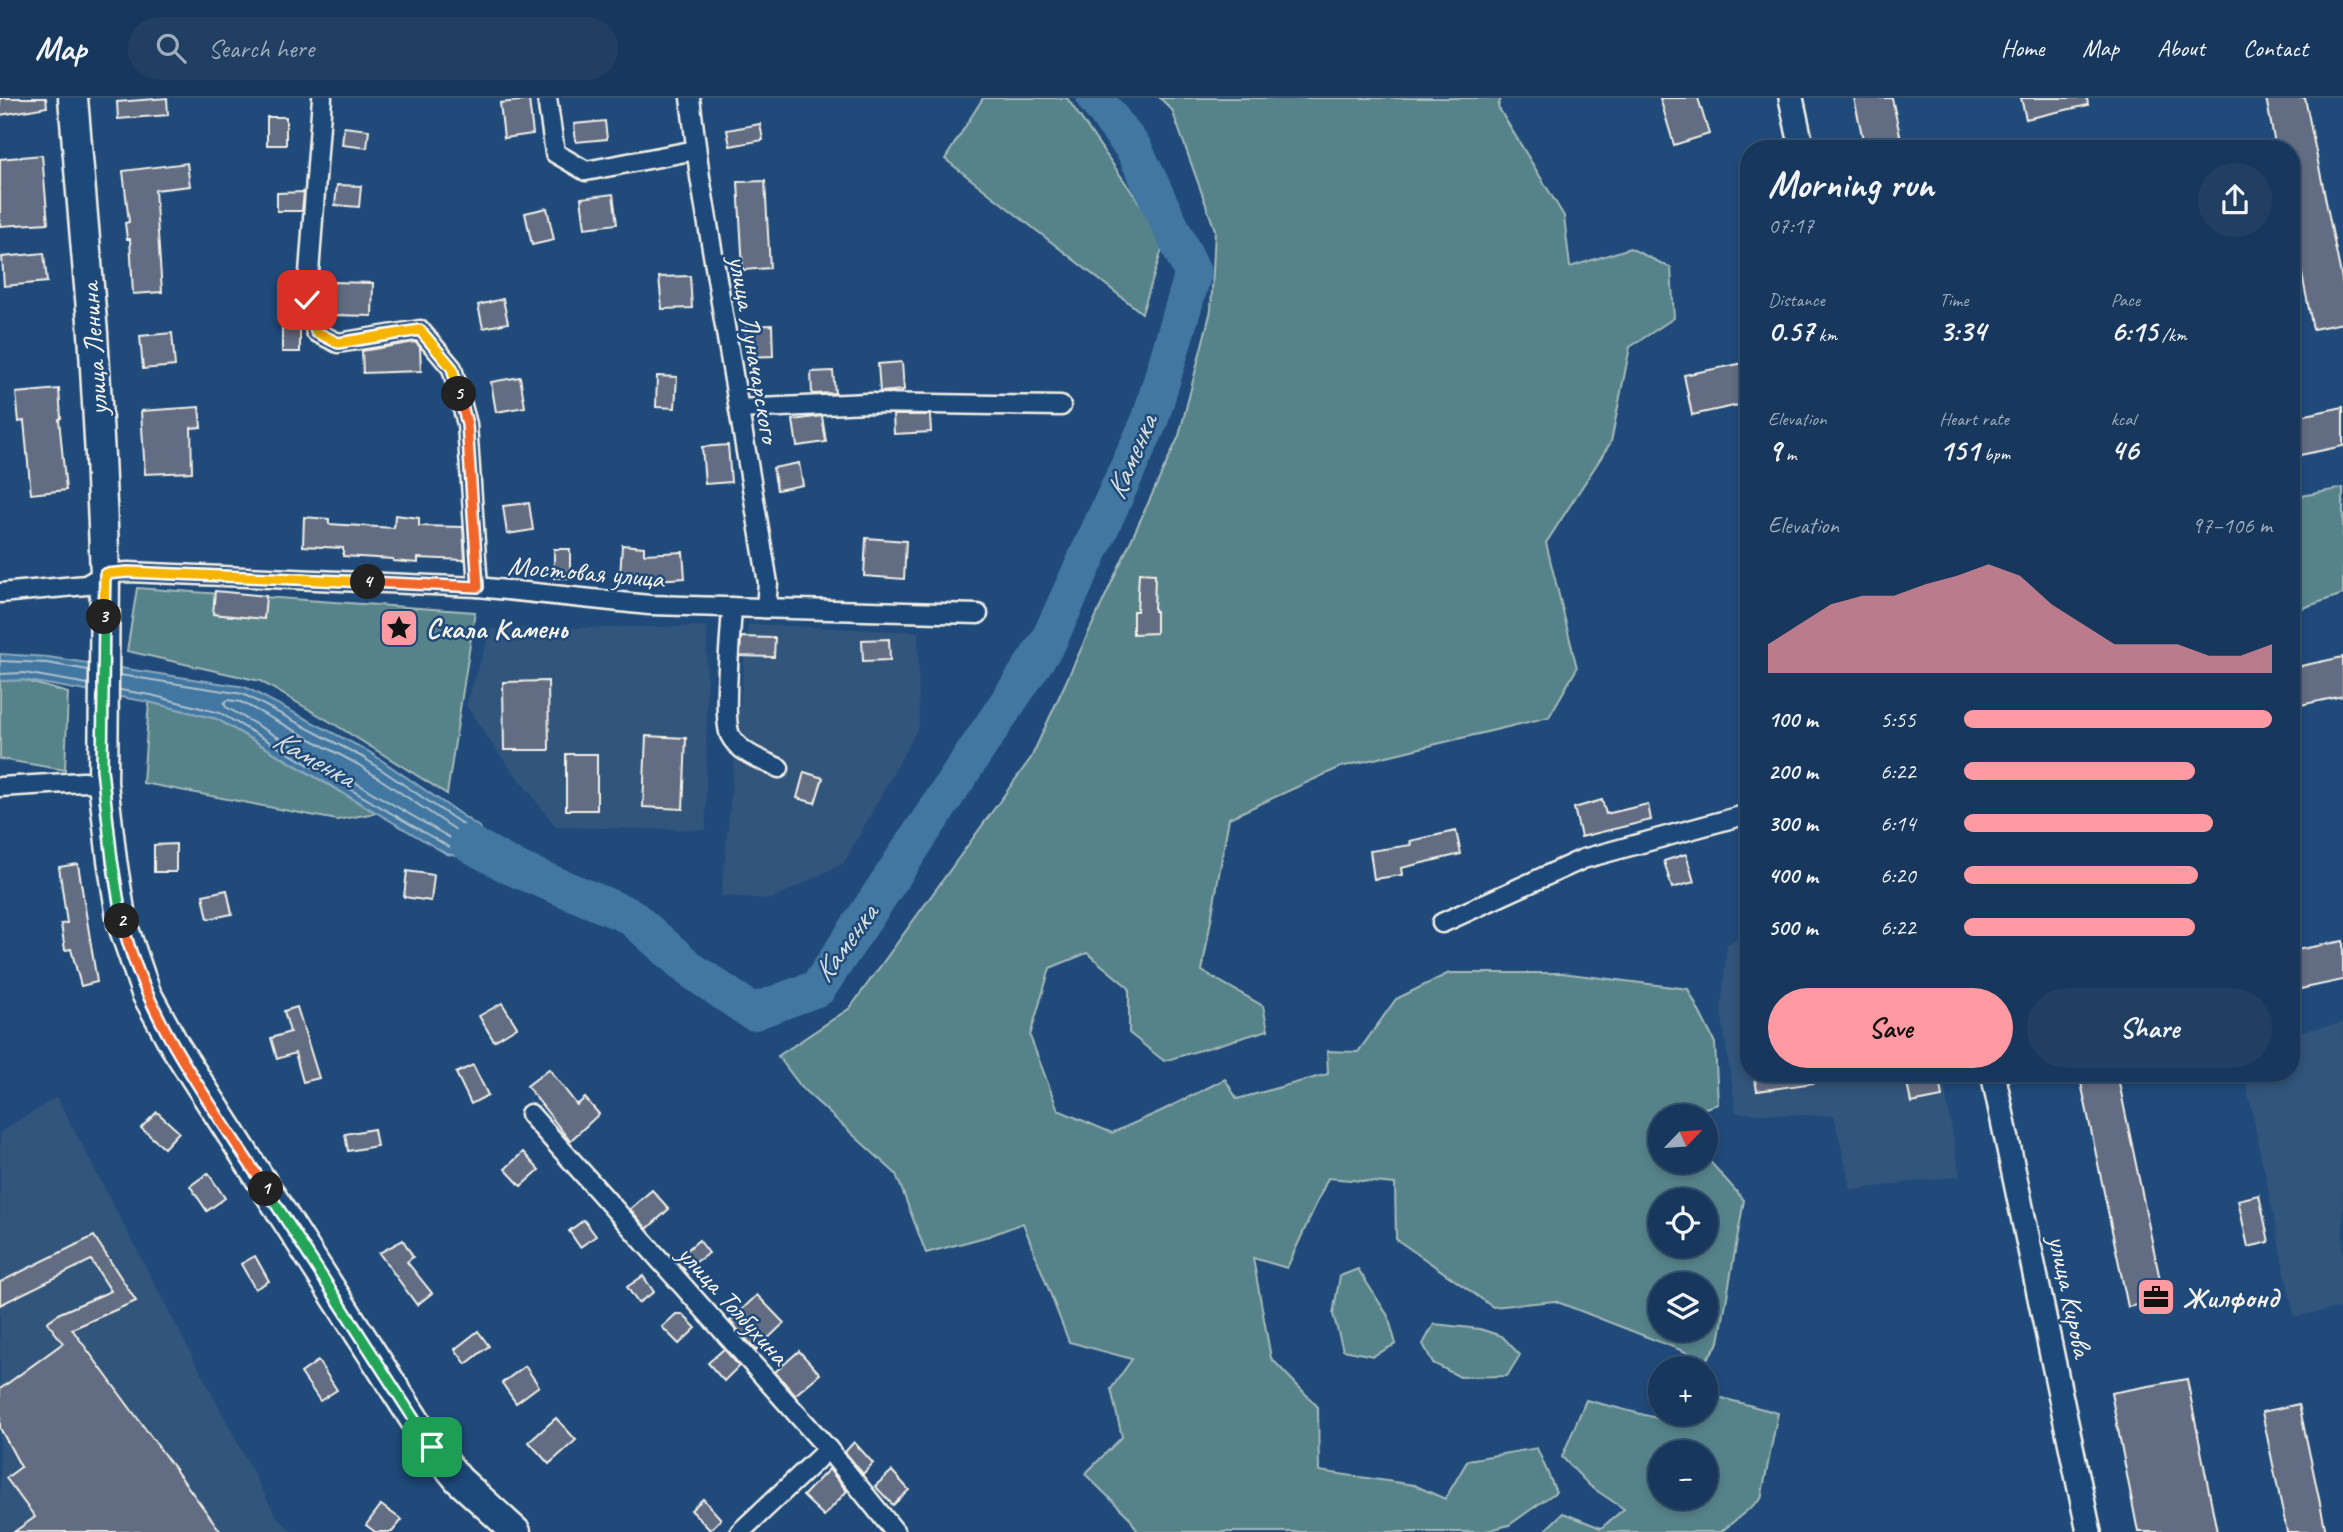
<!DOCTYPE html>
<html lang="en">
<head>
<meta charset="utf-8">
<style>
  body { margin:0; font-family:Caveat,sans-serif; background:#203f62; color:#f1f3f6; height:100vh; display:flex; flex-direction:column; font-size:26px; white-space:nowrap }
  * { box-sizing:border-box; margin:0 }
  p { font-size:23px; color:#9eacbb }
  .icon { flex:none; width:38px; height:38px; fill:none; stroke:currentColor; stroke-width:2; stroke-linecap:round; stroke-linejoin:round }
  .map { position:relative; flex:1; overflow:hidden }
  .details { position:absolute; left:1740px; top:42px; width:560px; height:942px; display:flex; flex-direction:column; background:#17385c; border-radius:28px; box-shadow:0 4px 10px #0003,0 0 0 2px #365272 }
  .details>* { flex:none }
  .needle { width:46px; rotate:65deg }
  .fabs { position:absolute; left:1648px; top:1006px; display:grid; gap:14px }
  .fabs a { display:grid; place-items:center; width:70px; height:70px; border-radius:50%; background:#17385c; box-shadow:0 4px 10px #0003,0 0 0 2px #365272; font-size:35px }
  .pin { position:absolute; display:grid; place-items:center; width:60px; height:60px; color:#fff; margin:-30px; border-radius:14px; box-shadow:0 4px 10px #0006 }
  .km { position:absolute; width:35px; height:35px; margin:-18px; border-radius:50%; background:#222; color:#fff; font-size:19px; line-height:35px; text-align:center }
  .round { display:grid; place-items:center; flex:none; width:74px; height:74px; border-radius:37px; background:#203f62 }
  .headline { display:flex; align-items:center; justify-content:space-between; height:119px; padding:0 28px }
  h1 { font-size:38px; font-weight:700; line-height:52px }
  .stats { display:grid; grid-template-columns:repeat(3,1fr); gap:10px; height:119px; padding:7px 28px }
  .stats div { display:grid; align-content:center }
  .stats b { font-size:30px; font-weight:700 }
  .stats small { font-size:19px; font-weight:400 }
  .stats p { font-size:19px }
  .chart { height:196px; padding:14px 28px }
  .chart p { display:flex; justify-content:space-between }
  .chart svg { width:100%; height:126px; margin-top:7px; fill:#ff9aa2; opacity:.7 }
  .action { display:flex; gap:14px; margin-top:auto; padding:14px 28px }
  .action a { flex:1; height:80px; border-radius:42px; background:#ff9aa2; color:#111; font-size:28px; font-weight:700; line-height:80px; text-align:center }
  .action a+a { background:#203f62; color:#f1f3f6 }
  ul { padding:0 28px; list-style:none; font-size:23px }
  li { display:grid; grid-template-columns:112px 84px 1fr; align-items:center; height:52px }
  li i { height:18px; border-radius:9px; background:#ff9aa2 }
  header { display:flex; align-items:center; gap:42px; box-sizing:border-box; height:98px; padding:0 35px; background:#17385c; border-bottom:2px solid #365272 }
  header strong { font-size:33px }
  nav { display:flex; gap:38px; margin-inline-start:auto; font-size:24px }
  .search { width:490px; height:63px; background:#203f62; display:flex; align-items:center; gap:18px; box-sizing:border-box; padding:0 24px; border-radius:38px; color:#9eacbb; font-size:26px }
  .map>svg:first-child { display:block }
</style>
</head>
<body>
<header>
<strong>Map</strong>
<div class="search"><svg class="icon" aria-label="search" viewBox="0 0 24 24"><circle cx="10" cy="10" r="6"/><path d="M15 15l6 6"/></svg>Search here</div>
<nav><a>Home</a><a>Map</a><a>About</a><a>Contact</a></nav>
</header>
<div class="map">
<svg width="2343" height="1434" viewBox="0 0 2343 1434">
  <rect width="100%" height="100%" fill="#1f4a7a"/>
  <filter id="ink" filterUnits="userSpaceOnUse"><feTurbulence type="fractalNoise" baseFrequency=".0143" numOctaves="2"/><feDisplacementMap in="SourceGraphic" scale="14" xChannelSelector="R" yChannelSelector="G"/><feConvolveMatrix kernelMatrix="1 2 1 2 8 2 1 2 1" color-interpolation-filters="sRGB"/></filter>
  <g filter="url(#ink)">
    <g fill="#33547c">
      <polygon points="748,526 918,534 919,628 844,765 772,801 721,798"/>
      <polygon points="707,528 706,732 556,729 491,645 466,607 491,531"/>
      <polygon points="1748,836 1748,975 1942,975 1960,1078 1851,1092 1834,1018 1736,1015 1721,913 1727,846"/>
      <polygon points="2343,925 2343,1209 2294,1219 2244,975 2291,975 2291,935"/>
      <polygon points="57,999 276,1418 292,1434 0,1434 0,1034"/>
    </g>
    <g fill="#57838a" stroke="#a6bab9" stroke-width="2" fill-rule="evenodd">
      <polygon points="983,0 1067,0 1165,142 1142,215 945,61"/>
      <path d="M1160,0H1501L1498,9L1564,118L1570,169L1630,150L1671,170L1674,220L1630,249L1611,344L1546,445L1577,570L1549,619L1341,669L1229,720L1202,873L1263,908L1268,932L1164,963L1129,935V890L1087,855L1050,870L1030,938L1058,1012L1112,1035L1161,1013L1225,981L1237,1001L1328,976L1327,953L1358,954L1396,901L1449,875H1562L1688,891L1715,945L1718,1006L1680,1018H1661V1064H1706L1707,1060L1744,1102L1719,1244L1706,1262L1555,1203L1493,1209L1396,1141L1395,1086L1328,1080L1287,1170L1253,1160L1271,1260L1318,1309L1319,1373L1414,1387L1445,1401L1468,1362L1537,1350L1556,1394L1509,1427L1483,1434H1138L1129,1419L1085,1376L1122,1339L1111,1291L1132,1261L1069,1244L1023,1125L989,1138L926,1155L896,1076L802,990L778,958L850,910L1031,660L1179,338L1211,212L1215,132L1172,12ZM1661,1102H1706V1148H1661ZM1661,1186H1706V1232H1661Z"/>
      <polygon points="2343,390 2343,496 2291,514 2291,400"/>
      <polygon points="137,490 475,514 447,696 334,626 260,583 127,553"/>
      <polygon points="23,582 68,595 65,672 0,661 0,583"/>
      <polygon points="149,604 217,621 376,715 337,722 143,685"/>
      <polygon points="1358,1171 1388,1218 1396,1246 1373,1258 1343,1252 1333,1216 1340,1178"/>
      <polygon points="1434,1226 1480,1231 1502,1238 1520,1257 1507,1278 1460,1279 1433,1265 1423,1246"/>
      <path d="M1711,1297L1778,1315L1761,1401L1721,1434H1543L1563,1415L1601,1430L1624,1411L1590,1388L1562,1359L1586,1302L1676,1325L1687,1316H1706V1301ZM1661,1354H1706V1400H1661Z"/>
    </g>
    <polygon fill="#4377a1" stroke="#8aa8bd" stroke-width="2" points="0,556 48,559 245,589 368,653 479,729 512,769 447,756 217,621 149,604 23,582 0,583"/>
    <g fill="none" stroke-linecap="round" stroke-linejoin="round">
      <g stroke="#adc0cc" stroke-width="2">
        <polyline points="0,563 47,565 88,572"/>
        <polyline points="0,576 24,575 88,586"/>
        <polyline points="120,592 151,597 220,615 449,749 485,757 489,755 474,734 364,660 243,596 120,577"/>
        <polygon points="228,602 241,604 359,667 462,736 463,741 460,743 452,741 226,609 224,605"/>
      </g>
      <polyline stroke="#4377a1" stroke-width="37" points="468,745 512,769 630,818 691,872 753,914 818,890 1048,544 1150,322 1193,176 1134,51 1095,0"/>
    </g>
    <g fill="#626c82" stroke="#f4f1e8" stroke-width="2">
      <polygon points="0,0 46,0 47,9 0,17"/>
      <polygon points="167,0 168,17 118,21 117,4"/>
      <polygon points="1660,0 1698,0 1709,36 1674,47"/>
      <polygon points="1854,0 1892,0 1903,51 1865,51"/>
      <polygon points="2021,0 2087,0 2088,7 2026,21"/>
      <polygon points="2266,0 2305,0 2343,187 2343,225 2313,231 2291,122 2291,51 2276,51"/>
      <polygon points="529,2 533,36 504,40 500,5"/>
      <rect x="267" y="19" width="19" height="28"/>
      <polygon points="605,23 607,41 576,44 574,26"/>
      <polygon points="760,26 763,42 730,48 727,32"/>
      <polygon points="344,29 369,32 367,50 342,47"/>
      <polygon points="42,57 48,125 0,128 0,61"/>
      <polygon points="187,65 190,88 155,92 162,194 133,196 130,141 127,141 125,125 129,124 123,73"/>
      <polygon points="765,83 770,170 743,172 738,84"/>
      <polygon points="337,87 361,88 359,109 335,107"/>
      <polygon points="304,94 302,113 277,113 277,95"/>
      <polygon points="613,96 617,126 585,130 581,100"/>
      <polygon points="547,110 554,142 532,147 525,115"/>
      <polygon points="44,155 47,184 4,188 2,159"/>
      <polygon points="690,178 692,210 662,211 659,179"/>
      <polygon points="332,184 373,185 372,218 331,217"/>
      <polygon points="503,201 508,225 483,230 478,207"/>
      <rect x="282" y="225" width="18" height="29"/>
      <polygon points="772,227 773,258 747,259 746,228"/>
      <polygon points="172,235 175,268 143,271 140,238"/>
      <polygon points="415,244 420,249 421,273 363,275 362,253"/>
      <polygon points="902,264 904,292 880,294 878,266"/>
      <polygon points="1744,265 1748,287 1748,305 1692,317 1684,277"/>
      <polygon points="833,273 835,295 812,296 811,274"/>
      <polygon points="657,278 677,279 675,310 656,309"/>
      <polygon points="520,279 525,309 496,314 491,284"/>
      <polygon points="59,291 61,320 59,321 66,392 31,396 24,323 19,324 16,295"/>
      <polygon points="199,309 201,329 191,330 192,374 145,376 141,313"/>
      <polygon points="2343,309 2343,348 2291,359 2291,320"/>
      <polygon points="893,317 930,317 931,334 894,336"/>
      <polygon points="822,318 826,344 797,348 793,322"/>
      <polygon points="728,347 731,384 705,386 702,349"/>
      <polygon points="799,365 803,387 777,392 773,370"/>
      <polygon points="529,405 533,432 507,436 503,408"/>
      <polygon points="395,417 419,420 419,428 463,429 465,462 418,460 418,465 393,463 393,461 343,458 343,450 303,448 304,419 329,421 329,426 394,430"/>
      <polygon points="866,440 906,443 904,481 864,478"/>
      <polygon points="622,447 644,449 644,456 683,454 685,480 655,482 620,480"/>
      <rect x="554" y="451" width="16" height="29"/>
      <polygon points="1139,475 1155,476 1154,513 1156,513 1156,535 1133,536 1133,513 1137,513"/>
      <polygon points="215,493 266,498 264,521 213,516"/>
      <polygon points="741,539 775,540 774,559 740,558"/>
      <polygon points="889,541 890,562 863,563 862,542"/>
      <polygon points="2343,559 2343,598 2291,609 2291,570"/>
      <polygon points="548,583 549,652 504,652 503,584"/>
      <polygon points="646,638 686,640 683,711 643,709"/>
      <rect x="566" y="656" width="31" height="56"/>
      <polygon points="804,674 823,680 815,705 797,700"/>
      <polygon points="1602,702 1606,716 1648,706 1651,722 1581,739 1574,710"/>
      <polygon points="1456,733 1461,756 1401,770 1402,777 1374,781 1370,753 1411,747 1410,743"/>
      <polygon points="176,746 176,774 154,774 154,747"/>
      <polygon points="1686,756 1694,784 1672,790 1664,763"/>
      <polygon points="78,766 97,884 81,888 71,851 65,852 61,826 67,825 59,769"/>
      <polygon points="407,773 434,777 431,803 404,799"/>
      <polygon points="227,792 232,816 208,821 203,797"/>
      <polygon points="2343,843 2343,882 2291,893 2291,853"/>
      <polygon points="502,905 517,929 494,943 479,918"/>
      <polygon points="297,909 319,980 303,984 295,955 277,961 271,940 290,934 284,913"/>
      <polygon points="473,967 488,997 471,1006 456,975"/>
      <polygon points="549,971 577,1007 585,1000 599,1016 570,1043 527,988"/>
      <polygon points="1754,975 1814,975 1814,985 1757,993"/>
      <polygon points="1905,975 1938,975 1942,999 1911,1005"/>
      <polygon points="2079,975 2117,975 2164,1201 2128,1209"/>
      <polygon points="157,1014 179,1034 164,1050 141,1030"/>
      <polygon points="374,1031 377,1048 348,1053 345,1036"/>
      <polygon points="523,1054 539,1072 521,1088 505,1071"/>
      <polygon points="208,1075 225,1100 207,1113 190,1088"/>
      <polygon points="652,1092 669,1111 647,1131 630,1111"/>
      <polygon points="2259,1097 2269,1144 2248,1149 2238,1102"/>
      <polygon points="584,1122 596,1138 580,1149 569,1133"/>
      <polygon points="94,1138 136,1203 72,1231 221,1434 14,1434 35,1419 6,1380 21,1369 0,1330 0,1291 63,1245 47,1224 60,1215 111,1193 91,1162 0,1207 0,1184"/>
      <polygon points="403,1142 413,1159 407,1164 432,1195 417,1207 379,1155"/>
      <polygon points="699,1142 709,1155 684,1172 675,1162"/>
      <polygon points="255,1158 269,1183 255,1191 241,1166"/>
      <polygon points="643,1178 654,1194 638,1205 627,1189"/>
      <polygon points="757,1197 784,1225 756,1252 730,1223"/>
      <polygon points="676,1216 682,1216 696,1230 679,1246 662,1229"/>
      <polygon points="478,1233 489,1248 466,1266 455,1251"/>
      <polygon points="724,1251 739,1268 724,1283 708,1265"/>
      <polygon points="799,1253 820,1276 795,1297 775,1274"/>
      <polygon points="318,1263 337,1292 320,1303 301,1275"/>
      <polygon points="525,1268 539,1288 516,1305 502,1285"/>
      <polygon points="2187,1281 2217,1434 2138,1434 2111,1295"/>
      <polygon points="2299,1306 2313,1372 2326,1434 2287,1434 2262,1314"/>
      <polygon points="556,1320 576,1342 549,1366 529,1344"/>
      <polygon points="854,1344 873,1365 863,1376 845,1354"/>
      <polygon points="829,1371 847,1393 824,1418 803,1398"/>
      <polygon points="892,1373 909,1392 893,1407 875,1388"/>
      <polygon points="703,1401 721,1421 710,1432 691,1412"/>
      <polygon points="381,1407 402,1422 392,1434 375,1434 366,1427"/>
    </g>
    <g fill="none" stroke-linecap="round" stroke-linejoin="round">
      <g stroke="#f4f1e8" stroke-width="23">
        <g id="minor">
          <polyline points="322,0 307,202 316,234 338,245 420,232 452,270 467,326 478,489"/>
          <polyline points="547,0 555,55 586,73 696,52"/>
          <polyline points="690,0 700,79 768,485 766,510"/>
          <polyline points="739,311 867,305 1061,308"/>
          <polyline points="0,495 86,487 105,476 128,474 478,489 649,507 978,516"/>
          <path d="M732,509C731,534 722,619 730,637C738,654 763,663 779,670"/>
          <polyline points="0,689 83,684 103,685"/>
          <polyline points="1442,825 1583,761 1748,716"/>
          <polyline points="530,1016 828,1351 895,1434"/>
          <polyline points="740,1434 828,1351"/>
        </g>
      </g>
      <g stroke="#f4f1e8" stroke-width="28">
        <g id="tertiary">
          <polyline points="1791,0 1802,51"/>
          <polyline points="1993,975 2089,1434"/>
        </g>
      </g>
      <g stroke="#f4f1e8" stroke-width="33">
        <polyline id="primary" points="73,0 93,235 100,358 105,476 103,685 112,762 122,825 146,895 175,948 432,1349 459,1382 516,1434"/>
      </g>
      <use href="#minor" stroke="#1f4a7a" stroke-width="18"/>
      <use href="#tertiary" stroke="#1f4a7a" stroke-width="23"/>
      <use href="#primary" stroke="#1f4a7a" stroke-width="28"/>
    </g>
  </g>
  <g fill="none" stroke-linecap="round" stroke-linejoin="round" filter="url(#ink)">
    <g stroke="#fff" stroke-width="14">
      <polyline id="split-1" points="266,1091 432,1349"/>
    </g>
    <g stroke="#fff" stroke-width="14">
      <path id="split-2" d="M122,823C146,922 212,1007 266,1091"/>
    </g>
    <g stroke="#fff" stroke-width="14">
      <polyline id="split-3" points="104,519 102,671 112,762 122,823"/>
    </g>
    <g stroke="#fff" stroke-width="14">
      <polyline id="split-4" points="104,519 105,476 128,474 368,484"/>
    </g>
    <g stroke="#fff" stroke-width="14">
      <polyline id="split-5" points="368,484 478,489 467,326 459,296"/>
    </g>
    <g stroke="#fff" stroke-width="14">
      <polyline id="split-6" points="307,202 316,234 338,245 420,232 452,270 459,296"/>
    </g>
    <use href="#split-1" stroke="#22a559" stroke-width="9"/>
    <use href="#split-2" stroke="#f0652b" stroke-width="9"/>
    <use href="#split-3" stroke="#22a559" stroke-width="9"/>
    <use href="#split-4" stroke="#f5b400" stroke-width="9"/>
    <use href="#split-5" stroke="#f0652b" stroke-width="9"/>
    <use href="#split-6" stroke="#f5b400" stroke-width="9"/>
  </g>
  <defs>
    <g id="sight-square" transform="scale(2.0125)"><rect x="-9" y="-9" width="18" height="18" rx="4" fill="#ff9aa2" stroke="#1f4a7a"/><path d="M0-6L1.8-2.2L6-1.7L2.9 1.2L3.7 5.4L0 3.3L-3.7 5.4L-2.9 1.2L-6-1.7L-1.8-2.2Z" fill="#111"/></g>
    <g id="office-square" transform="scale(2.0125)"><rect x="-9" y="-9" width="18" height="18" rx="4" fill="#ff9aa2" stroke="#1f4a7a"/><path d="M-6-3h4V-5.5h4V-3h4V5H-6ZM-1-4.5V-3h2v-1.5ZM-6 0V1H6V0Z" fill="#111"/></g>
  </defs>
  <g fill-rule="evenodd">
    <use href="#sight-square" x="399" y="530"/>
    <use href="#office-square" x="2156" y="1199"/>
  </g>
  <g text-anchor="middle" stroke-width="5" stroke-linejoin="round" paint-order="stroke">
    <g font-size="28" fill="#f4f1e8" stroke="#1f4a7a">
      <text transform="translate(93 251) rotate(-94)" y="10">улица Ленина</text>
      <text transform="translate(755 251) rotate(80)" y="10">улица Луначарского</text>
      <text transform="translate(586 473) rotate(5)" y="10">Мостовая улица</text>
      <text transform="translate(2071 1198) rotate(78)" y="10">улица Кирова</text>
      <text transform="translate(734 1206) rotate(48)" y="10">улица Толбухина</text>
    </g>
    <g font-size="28" font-weight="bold" fill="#f4f1e8" stroke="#1f4a7a" text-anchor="start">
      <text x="426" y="540">Скала Камень</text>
      <text x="2183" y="1209">Жилфонд</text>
    </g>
    <g font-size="30" font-style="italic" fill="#d9dfdd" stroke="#1f4a7a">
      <text transform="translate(1131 359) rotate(-67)" y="10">Каменка</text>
      <text transform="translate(314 660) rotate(29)" y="10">Каменка</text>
      <text transform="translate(845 845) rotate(-54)" y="10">Каменка</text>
    </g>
  </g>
</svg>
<div class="fabs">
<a><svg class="needle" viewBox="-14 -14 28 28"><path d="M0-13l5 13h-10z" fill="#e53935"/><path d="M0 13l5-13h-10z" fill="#9eacbb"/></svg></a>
<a><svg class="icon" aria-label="locate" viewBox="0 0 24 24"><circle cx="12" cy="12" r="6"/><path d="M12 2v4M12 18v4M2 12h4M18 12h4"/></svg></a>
<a><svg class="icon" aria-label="layers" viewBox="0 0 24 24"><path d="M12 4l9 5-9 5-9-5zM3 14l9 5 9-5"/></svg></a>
<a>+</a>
<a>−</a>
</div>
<div class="pin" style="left:432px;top:1349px;background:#1e9e55"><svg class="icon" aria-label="arrive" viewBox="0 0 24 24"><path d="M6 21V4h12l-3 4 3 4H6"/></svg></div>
<div class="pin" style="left:307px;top:202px;background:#d93025"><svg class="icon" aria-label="check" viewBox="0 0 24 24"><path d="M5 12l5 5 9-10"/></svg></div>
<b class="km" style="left:266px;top:1091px">1</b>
<b class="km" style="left:122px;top:823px">2</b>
<b class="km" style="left:104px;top:519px">3</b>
<b class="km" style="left:368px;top:484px">4</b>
<b class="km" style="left:459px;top:296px">5</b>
<section class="details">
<div class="headline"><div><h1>Morning run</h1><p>07:17</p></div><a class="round"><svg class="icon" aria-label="share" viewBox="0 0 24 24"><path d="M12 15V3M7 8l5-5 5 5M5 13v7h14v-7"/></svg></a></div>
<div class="stats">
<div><p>Distance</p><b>0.57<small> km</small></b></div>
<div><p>Time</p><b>3:34</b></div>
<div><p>Pace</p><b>6:15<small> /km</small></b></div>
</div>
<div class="stats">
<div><p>Elevation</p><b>9<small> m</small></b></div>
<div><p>Heart rate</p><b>151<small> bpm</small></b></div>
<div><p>kcal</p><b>46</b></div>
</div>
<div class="chart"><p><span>Elevation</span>97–106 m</p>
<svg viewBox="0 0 160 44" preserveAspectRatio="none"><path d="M0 44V34L10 27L20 20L30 17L40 17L50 13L60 10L70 6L80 10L90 20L100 27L110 34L120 34L130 34L140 38L150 38L160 34V44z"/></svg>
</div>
<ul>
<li><b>100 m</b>5:55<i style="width:100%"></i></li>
<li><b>200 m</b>6:22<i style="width:75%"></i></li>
<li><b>300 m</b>6:14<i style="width:81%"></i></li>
<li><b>400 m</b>6:20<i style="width:76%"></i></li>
<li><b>500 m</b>6:22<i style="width:75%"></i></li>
</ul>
<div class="action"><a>Save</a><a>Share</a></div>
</section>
</div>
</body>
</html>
